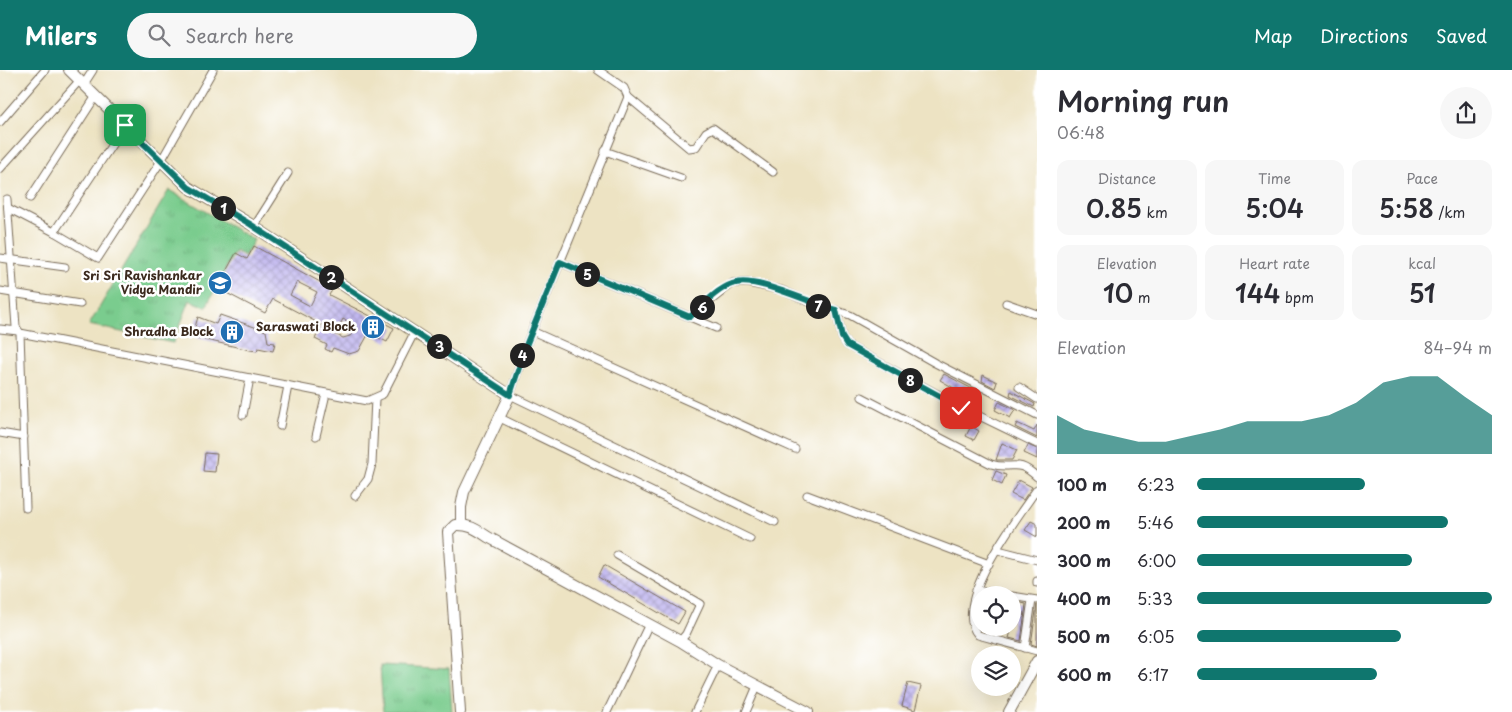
<!DOCTYPE html>
<html lang="en">
<head>
<meta charset="utf-8">
<style>
  body { margin:0; font-family:"Playpen Sans",sans-serif; background:#f7f7f7; color:#2b2b33; height:100vh; display:flex; flex-direction:column; font-size:19px; white-space:nowrap }
  * { box-sizing:border-box; margin:0 }
  p { font-size:16px; color:#7c7c81 }
  .icon { flex:none; width:28px; height:28px; fill:none; stroke:currentColor; stroke-width:2; stroke-linecap:round; stroke-linejoin:round }
  .map { position:relative; flex:1; overflow:hidden }
  .side { display:flex; flex-direction:column; background:#fff; width:475px }
  .side>* { flex:none }
  .tools { position:absolute; left:971px; top:516px; display:grid; gap:10px }
  .tools a { display:grid; place-items:center; width:50px; height:50px; border-radius:50%; background:#fff; box-shadow:0 5px 20px #0002; font-size:25px }
  .pin { position:absolute; display:grid; place-items:center; width:42px; height:42px; color:#fff; margin:-21px; border-radius:10px; box-shadow:0 2px 8px #0006 }
  .km { position:absolute; width:25px; height:25px; margin:-12px; border-radius:50%; background:#222; color:#fff; font-size:14px; line-height:25px; text-align:center }
  .round { display:grid; place-items:center; flex:none; width:52px; height:52px; border-radius:26px; background:#f7f7f7 }
  .overview { display:flex; align-items:center; justify-content:space-between; height:85px; padding:0 20px }
  h1 { font-size:28px; font-weight:600; line-height:38px }
  .stats { display:grid; grid-template-columns:repeat(3,1fr); gap:8px; height:85px; padding:5px 20px }
  .stats div { display:grid; align-content:center; border-radius:12px; background:#f7f7f7; text-align:center }
  .stats b { font-size:25px; font-weight:600 }
  .stats small { font-size:14px; font-weight:400 }
  .stats p { font-size:14px }
  .chart { height:140px; padding:10px 20px }
  .chart p { display:flex; justify-content:space-between }
  .chart svg { width:100%; height:90px; margin-top:5px; fill:#0f766e; opacity:.7 }
  ul { padding:0 20px; list-style:none; font-size:16px }
  li { display:grid; grid-template-columns:80px 60px 1fr; align-items:center; height:38px }
  li i { height:12px; border-radius:6px; background:#0f766e }
  header { display:flex; align-items:center; gap:30px; box-sizing:border-box; height:70px; padding:0 25px; background:#0f766e; color:#fff }
  header strong { font-size:24px }
  nav { display:flex; gap:28px; margin-inline-start:auto; font-size:18px }
  .search { width:350px; height:45px; background:#f7f7f7; display:flex; align-items:center; gap:12px; box-sizing:border-box; padding:0 18px; border-radius:28px; color:#7c7c81; font-size:19px }
  main { display:flex; flex:1; min-height:0 }
  .map>svg:first-child { display:block }
</style>
</head>
<body>
<header>
<strong>Milers</strong>
<div class="search"><svg class="icon" aria-label="search" viewBox="0 0 24 24"><circle cx="10" cy="10" r="6"/><path d="M15 15l6 6"/></svg>Search here</div>
<nav><a>Map</a><a>Directions</a><a>Saved</a></nav>
</header>
<main>
<div class="map">
<svg width="1037" height="642" viewBox="0 0 1037 642">
  <defs>
    <pattern id="grass-tufts" width="24" height="20" patternUnits="userSpaceOnUse" patternTransform="scale(1.25)"><rect width="24" height="20" fill="#7acc8e"/><path d="M3 7l-1-3M5 7V3M7 7l1-3M15 17l-1-3M17 17v-4M19 17l1-3" fill="none" stroke="#6aaf7a"/></pattern>
    <pattern id="building-cross-hatch" width="8" height="8" patternUnits="userSpaceOnUse" patternTransform="scale(1.25)"><rect width="8" height="8" fill="#bfb5ef"/><path d="M0 0l8 8M0 8l8-8" fill="none" stroke="#9c93c1"/></pattern>
  </defs>
  <rect width="100%" height="100%" fill="#fff"/>
  <filter id="ink" filterUnits="userSpaceOnUse"><feTurbulence type="fractalNoise" baseFrequency=".02" numOctaves="2"/><feDisplacementMap in="SourceGraphic" scale="10" xChannelSelector="R" yChannelSelector="G"/><feConvolveMatrix kernelMatrix="1 2 1 2 8 2 1 2 1" color-interpolation-filters="sRGB"/></filter>
  <filter id="wash" filterUnits="userSpaceOnUse"><feTurbulence type="fractalNoise" baseFrequency=".0096" numOctaves="4" result="noise"/><feDisplacementMap in="SourceGraphic" scale="20" xChannelSelector="R" yChannelSelector="G"/><feGaussianBlur stdDeviation="1.12" result="paint"/><feColorMatrix in="noise" values="0 0 0 0 0 0 0 0 0 0 0 0 0 0 0 0 0 1.4 0 .05"/><feComposite in="paint" operator="in"/></filter>
  <g filter="url(#wash)">
    <rect width="100%" height="100%" fill="#ede3c3"/>
    <g fill="url(#grass-tufts)" stroke="#5a7b56">
      <polygon points="169,120 254,170 245,186 235,181 206,237 190,230 173,273 89,255"/>
      <polygon points="380,595 449,599 452,642 383,642"/>
    </g>
    <g id="blocks">
      <g fill="url(#building-cross-hatch)" fill-rule="evenodd">
        <path d="M254,176L333,219L329,225L394,258L387,272L369,263L359,281L349,284L333,278L331,282L325,279L327,275L315,269L322,255L273,229L265,243L217,218L236,183L247,189ZM297,212L317,222L310,236L290,225ZM343,249L356,256L350,266L343,268L335,264Z"/>
        <polygon points="220,245 266,261 268,272 275,273 273,281 258,278 257,281 250,280 197,268 199,258 195,257 198,247 216,254"/>
        <polygon points="944,304 982,324 978,332 940,310"/>
        <polygon points="983,305 997,312 995,318 982,311"/>
        <polygon points="1011,321 1035,334 1034,337 1010,325"/>
        <polygon points="999,332 1015,340 1010,348 995,340"/>
        <polygon points="1017,353 1034,361 1037,355 1037,368 1015,357"/>
        <polygon points="971,356 979,361 974,370 966,366"/>
        <polygon points="1002,373 1017,380 1012,390 996,390"/>
        <polygon points="1028,375 1037,379 1037,389 1024,383"/>
        <polygon points="205,383 217,384 215,402 203,401"/>
        <polygon points="996,401 1006,405 1002,415 992,410"/>
        <polygon points="1019,410 1032,417 1023,430 1011,424"/>
        <polygon points="1031,451 1037,454 1037,467 1025,460"/>
        <polygon points="604,495 685,542 678,554 598,507"/>
        <polygon points="1012,531 1026,534 1021,571 1009,568 1012,558"/>
        <polygon points="1037,535 1037,576 1031,574"/>
        <polygon points="908,613 921,616 915,640 902,636"/>
      </g>
    </g>
  </g>
  <g filter="url(#ink)">
    <use href="#blocks" fill-opacity="0" stroke="#796b58" stroke-width="1"/>
    <g fill="none" stroke-linecap="round" stroke-linejoin="round">
      <g stroke="#796b58" stroke-width="9">
        <g id="street">
          <polyline points="598,0 624,18 628,27 527,273 510,325 775,452"/>
          <polyline points="84,14 93,0"/>
          <polyline points="628,27 689,78 696,77 706,62 713,58 773,102"/>
          <polyline points="0,52 45,0"/>
          <polyline points="605,81 681,108"/>
          <polyline points="0,99 80,10"/>
          <polyline points="30,128 96,26"/>
          <polyline points="7,129 16,257 20,263 367,331 383,324 415,261"/>
          <polyline points="8,138 54,162 98,188 161,91 213,0"/>
          <polyline points="254,157 288,103"/>
          <polyline points="54,162 125,55"/>
          <polyline points="0,188 65,197"/>
          <polyline points="560,192 716,258"/>
          <polyline points="0,221 80,234"/>
          <polyline points="1006,233 1037,244"/>
          <polyline points="836,240 842,267 847,275 961,337 1037,374"/>
          <polyline points="690,247 733,213 748,213 781,220 817,235 850,245 935,293 1037,345"/>
          <polyline points="0,259 18,261"/>
          <polyline points="532,261 795,379"/>
          <polyline points="20,263 26,438"/>
          <polyline points="1019,317 1037,329"/>
          <path d="M862,327L991,394C1013,401 1016,387 1037,407"/>
          <polyline points="243,345 250,308"/>
          <polyline points="500,348 750,469"/>
          <polyline points="280,356 288,316"/>
          <polyline points="0,363 24,367"/>
          <polyline points="316,366 326,324"/>
          <path d="M1037,419C1018,447 950,534 978,565L1037,581"/>
          <polyline points="807,425 989,494"/>
          <polyline points="355,426 368,409 372,394 375,329"/>
          <polyline points="998,480 1037,490"/>
          <polyline points="617,485 700,534 686,564 680,571"/>
          <polyline points="1037,513 1037,511"/>
          <polyline points="976,520 1006,525"/>
          <polyline points="1012,526 1037,530"/>
          <polyline points="1025,578 1032,530"/>
          <polyline points="607,642 648,556"/>
          <polyline points="695,642 718,595"/>
          <polyline points="746,642 757,616"/>
        </g>
      </g>
      <g stroke="#796b58" stroke-width="12">
        <g id="secondary">
          <polyline points="69,0 188,117 250,154 510,325 464,422 461,437 461,454"/>
          <path d="M460,642L448,462L455,455C469,454 476,459 488,467L680,571L718,595L808,642"/>
          <polyline points="1009,642 1037,591"/>
        </g>
      </g>
      <use href="#street" stroke="#fff" stroke-width="7"/>
      <use href="#secondary" stroke="#fff" stroke-width="10"/>
    </g>
  </g>
  <g fill="none" stroke-linecap="round" stroke-linejoin="round" filter="url(#ink)">
    <g stroke="#fff" stroke-width="10">
      <path id="route" d="M125,55L188,117L250,154L510,325L527,273L560,192L690,247C702,236 717,219 732,214C756,205 811,234 836,240L842,267L847,275L961,338"/>
    </g>
    <use href="#route" stroke="#0f766e" stroke-width="6"/>
  </g>
  <defs>
    <g id="school-disc" transform="scale(1.25)"><circle r="9.5" fill="#1f6fb2" stroke="#fff"/><path d="M0-5L7-2L0 1L-7-2ZM-4 1L0 2.5L4 1V4Q0 6-4 4Z" fill="#fff"/></g>
    <g id="building-disc" transform="scale(1.25)"><circle r="9.5" fill="#1f6fb2" stroke="#fff"/><path d="M-4-6H4V6H1V3H-1V6H-4ZM-2.5-4.3h1.7v1.8h-1.7ZM.8-4.3h1.7v1.8H.8ZM-2.5-1h1.7V.8h-1.7ZM.8-1h1.7V.8H.8Z" fill="#fff"/></g>
  </defs>
  <g fill-rule="evenodd">
    <use href="#school-disc" x="220" y="213"/>
    <use href="#building-disc" x="373" y="257"/>
    <use href="#building-disc" x="232" y="262"/>
  </g>
  <g text-anchor="middle" stroke-width="5" stroke-linejoin="round" paint-order="stroke">
    <g font-size="12" font-weight="bold" fill="#3b2a1e" stroke="#fff" text-anchor="end">
      <text x="202" y="210">Sri Sri Ravishankar<tspan x="202" dy="14">Vidya Mandir</tspan></text>
      <text x="356" y="261">Saraswati Block</text>
      <text x="214" y="266">Shradha Block</text>
    </g>
  </g>
</svg>
<div class="tools">
<a><svg class="icon" aria-label="locate" viewBox="0 0 24 24"><circle cx="12" cy="12" r="6"/><path d="M12 2v4M12 18v4M2 12h4M18 12h4"/></svg></a>
<a><svg class="icon" aria-label="layers" viewBox="0 0 24 24"><path d="M12 4l9 5-9 5-9-5zM3 14l9 5 9-5"/></svg></a>
</div>
<div class="pin" style="left:125px;top:55px;background:#1e9e55"><svg class="icon" aria-label="arrive" viewBox="0 0 24 24"><path d="M6 21V4h12l-3 4 3 4H6"/></svg></div>
<div class="pin" style="left:961px;top:338px;background:#d93025"><svg class="icon" aria-label="check" viewBox="0 0 24 24"><path d="M5 12l5 5 9-10"/></svg></div>
<b class="km" style="left:223px;top:138px">1</b>
<b class="km" style="left:331px;top:207px">2</b>
<b class="km" style="left:439px;top:276px">3</b>
<b class="km" style="left:522px;top:285px">4</b>
<b class="km" style="left:587px;top:204px">5</b>
<b class="km" style="left:702px;top:237px">6</b>
<b class="km" style="left:818px;top:236px">7</b>
<b class="km" style="left:910px;top:310px">8</b>
</div>
<section class="side">
<div class="overview"><div><h1>Morning run</h1><p>06:48</p></div><a class="round"><svg class="icon" aria-label="share" viewBox="0 0 24 24"><path d="M12 15V3M7 8l5-5 5 5M5 13v7h14v-7"/></svg></a></div>
<div class="stats">
<div><p>Distance</p><b>0.85<small> km</small></b></div>
<div><p>Time</p><b>5:04</b></div>
<div><p>Pace</p><b>5:58<small> /km</small></b></div>
</div>
<div class="stats">
<div><p>Elevation</p><b>10<small> m</small></b></div>
<div><p>Heart rate</p><b>144<small> bpm</small></b></div>
<div><p>kcal</p><b>51</b></div>
</div>
<div class="chart"><p><span>Elevation</span>84–94 m</p>
<svg viewBox="0 0 160 44" preserveAspectRatio="none"><path d="M0 44V25L10 32L20 35L30 38L40 38L50 35L60 32L70 28L80 28L90 28L100 25L110 19L120 9L130 6L140 6L150 16L160 25V44z"/></svg>
</div>
<ul>
<li><b>100 m</b>6:23<i style="width:57%"></i></li>
<li><b>200 m</b>5:46<i style="width:85%"></i></li>
<li><b>300 m</b>6:00<i style="width:73%"></i></li>
<li><b>400 m</b>5:33<i style="width:100%"></i></li>
<li><b>500 m</b>6:05<i style="width:69%"></i></li>
<li><b>600 m</b>6:17<i style="width:61%"></i></li>
</ul>
</section>
</main>
</body>
</html>
